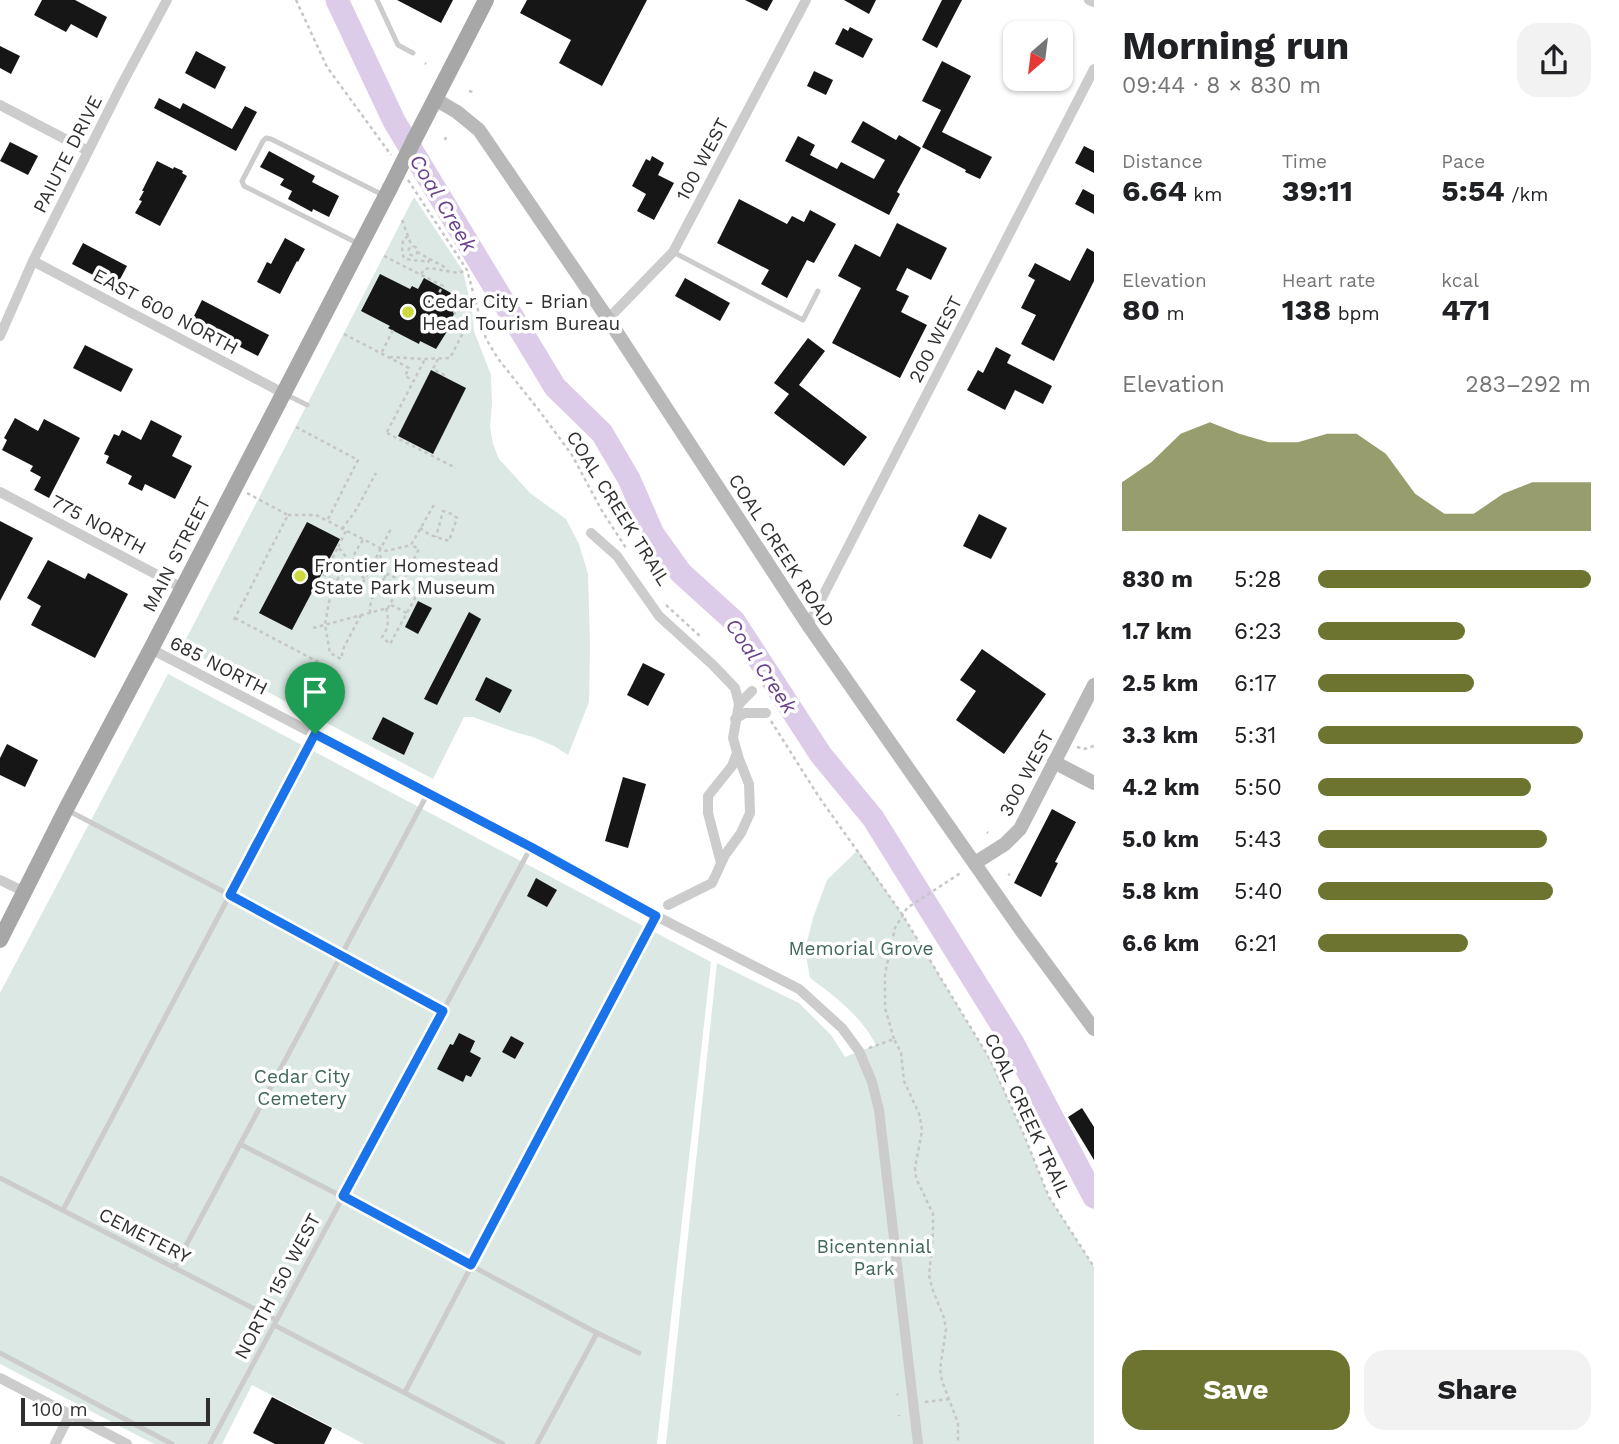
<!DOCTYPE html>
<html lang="en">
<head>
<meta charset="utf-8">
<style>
  body { margin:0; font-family:"Work Sans",sans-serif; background:#f2f2f2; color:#202124; height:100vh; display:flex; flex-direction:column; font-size:26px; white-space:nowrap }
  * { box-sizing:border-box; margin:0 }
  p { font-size:23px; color:#757577 }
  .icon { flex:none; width:38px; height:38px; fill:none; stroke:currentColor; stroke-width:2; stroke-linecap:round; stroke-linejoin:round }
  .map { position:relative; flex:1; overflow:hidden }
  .drawer { display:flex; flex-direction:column; background:#fff; width:525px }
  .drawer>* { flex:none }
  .needle { width:46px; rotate:208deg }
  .buttons { position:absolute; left:1003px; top:21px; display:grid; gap:14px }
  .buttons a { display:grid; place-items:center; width:70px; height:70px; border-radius:14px; background:#fff; box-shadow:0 2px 5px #0004; font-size:35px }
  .scale { position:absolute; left:21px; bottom:18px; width:189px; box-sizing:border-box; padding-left:7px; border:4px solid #2f2f2f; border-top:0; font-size:19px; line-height:24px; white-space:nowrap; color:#2f2f2f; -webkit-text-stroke:5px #fff; paint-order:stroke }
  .pin { position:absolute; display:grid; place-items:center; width:60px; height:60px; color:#fff; margin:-72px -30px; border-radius:50% 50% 50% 0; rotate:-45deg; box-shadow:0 0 7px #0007 }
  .pin .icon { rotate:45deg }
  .round { display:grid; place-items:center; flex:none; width:74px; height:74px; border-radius:21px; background:#f2f2f2 }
  .summary { display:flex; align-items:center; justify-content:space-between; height:119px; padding:0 28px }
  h1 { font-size:38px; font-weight:700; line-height:52px }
  .metrics { display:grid; grid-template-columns:repeat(3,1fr); gap:10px; height:119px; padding:7px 28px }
  .metrics div { display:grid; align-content:center }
  .metrics b { font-size:30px; font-weight:700 }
  .metrics small { font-size:19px; font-weight:400 }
  .metrics p { font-size:19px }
  .chart { height:196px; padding:14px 28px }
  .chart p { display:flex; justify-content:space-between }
  .chart svg { width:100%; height:126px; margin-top:7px; fill:#6d7430; opacity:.7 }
  .action { display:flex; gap:14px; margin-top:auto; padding:14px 28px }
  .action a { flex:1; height:80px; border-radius:21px; background:#6d7430; color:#fff; font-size:28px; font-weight:700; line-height:80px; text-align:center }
  .action a+a { background:#f2f2f2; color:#202124 }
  ul { padding:0 28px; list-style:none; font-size:23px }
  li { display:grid; grid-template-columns:112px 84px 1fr; align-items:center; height:52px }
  li i { height:18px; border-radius:9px; background:#6d7430 }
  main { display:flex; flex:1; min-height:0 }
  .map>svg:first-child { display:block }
</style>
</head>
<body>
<main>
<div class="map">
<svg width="1094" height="1444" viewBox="0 0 1094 1444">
  <rect width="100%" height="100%" fill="#fff"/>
  <g fill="#dbe8e3">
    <polygon points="414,197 463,271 472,310 474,331 491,375 492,403 490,427 493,444 499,459 530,493 566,519 579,544 588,574 590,644 589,702 568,755 554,746 533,737 518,733 473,717 464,717 433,779 182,647"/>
    <polygon points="168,674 711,962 657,1444 364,1444 252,1385 222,1444 154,1444 0,1364 0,993"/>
    <path d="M858,850L902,914L991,1061L1024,1135L1049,1197L1094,1267V1444H666L717,963L799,1003L831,1035L845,1057L876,1045C862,1017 836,997 810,978L805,950L813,918L827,880Z"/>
  </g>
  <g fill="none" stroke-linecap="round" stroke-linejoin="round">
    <polyline stroke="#dccbe9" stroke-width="23" points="337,0 394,121 555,387 602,433 629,479 653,534 681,573 734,621 821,755 873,818 1013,1043 1094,1197"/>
  </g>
  <g fill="#161616">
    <polygon points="42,0 75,0 107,17 97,38 71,24 66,32 34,15"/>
    <polygon points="397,0 453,0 441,23"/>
    <polygon points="527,0 647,0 602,86 559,63 571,40 520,13"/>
    <polygon points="745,0 773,0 767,11"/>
    <polygon points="844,0 876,0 869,14"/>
    <polygon points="942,0 962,0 937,48 922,40"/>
    <polygon points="850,27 873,39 863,58 835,44 843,28 848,31"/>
    <polygon points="0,46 20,56 11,74 0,68"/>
    <polygon points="196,51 226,67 215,89 185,73"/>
    <polygon points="942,61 971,76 942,132 992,157 980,179 965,172 966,170 922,147 941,110 922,101"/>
    <polygon points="814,71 833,80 826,95 807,86"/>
    <polygon points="1007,79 1037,79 1031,90"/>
    <polygon points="159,98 180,109 183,103 232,129 245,106 257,112 236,151 154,108"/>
    <polygon points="863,121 896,140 899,135 921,148 897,192 900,194 889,215 785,161 798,136 815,145 810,155 837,169 841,162 874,179 885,160 851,142"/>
    <polygon points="10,142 38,156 28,175 0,161"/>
    <polygon points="1084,146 1094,151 1094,173 1075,163"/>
    <polygon points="269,151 315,176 312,182 339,196 329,217 313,209 312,212 288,199 292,191 280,185 284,179 260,167"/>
    <polygon points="652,156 664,163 658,175 674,183 654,220 637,211 646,194 632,186 646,159 650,161"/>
    <polygon points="157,161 173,169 174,167 183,171 182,173 187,176 160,226 135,213 142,201 139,200 144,191 142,191"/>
    <polygon points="1083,189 1094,195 1094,214 1075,204"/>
    <polygon points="739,199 787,224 792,216 804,222 810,210 836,224 814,263 807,260 787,298 761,284 769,270 717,243"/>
    <polygon points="897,223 947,248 931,280 907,268 896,290 909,296 901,312 927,325 900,378 832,343 861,288 838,276 855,244 880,257"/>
    <polygon points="285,238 305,249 298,262 297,261 280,294 257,282 267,262 271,264"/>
    <polygon points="83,243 127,266 116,287 72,264"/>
    <polygon points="1087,248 1094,252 1094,281 1054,361 1021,344 1036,315 1021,308 1035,280 1028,276 1035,263 1070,281"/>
    <polygon points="380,274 410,289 412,286 418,289 424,278 451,293 444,306 455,312 449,324 451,325 436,349 420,341 419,344 388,328 390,326 361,311"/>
    <polygon points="685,278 730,303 720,321 675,296"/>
    <polygon points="202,300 269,335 258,356 191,322"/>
    <polygon points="808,338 825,351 799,385 867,437 844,466 774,413 789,394 774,383"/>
    <polygon points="85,345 133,369 121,392 73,368"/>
    <polygon points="996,347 1011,355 1007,363 1052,386 1043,404 1015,390 1005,410 967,390 978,370 983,373"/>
    <polygon points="431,370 466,388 433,454 398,436"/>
    <polygon points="15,418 38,431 44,419 80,438 49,498 34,490 41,477 30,471 33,466 2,450 7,440 4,438"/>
    <polygon points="151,420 182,436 172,456 192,466 175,499 145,484 142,491 128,484 132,476 106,463 109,456 104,454 114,434 119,436 122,430 141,440"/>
    <polygon points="979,514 1007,528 991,559 963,546"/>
    <polygon points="0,521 33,538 0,601"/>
    <polygon points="307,522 340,539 292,630 259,613"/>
    <polygon points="48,560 85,579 88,573 128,594 95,658 31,625 41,606 27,598"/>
    <polygon points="418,601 432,608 418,634 405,627"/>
    <polygon points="469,612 481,619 437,705 424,699"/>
    <polygon points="982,649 1046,694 1004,754 956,720 976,691 960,680"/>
    <polygon points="643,663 665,674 648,706 627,695"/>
    <polygon points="486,677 512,690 500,713 475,700"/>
    <polygon points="383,717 414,733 404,755 372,739"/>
    <polygon points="7,744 38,760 25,787 0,775 0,758"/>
    <polygon points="623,777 646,784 628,848 605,841"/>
    <polygon points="1052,809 1076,822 1055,862 1058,863 1041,897 1014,883"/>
    <polygon points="536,878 557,890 547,907 527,896"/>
    <polygon points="459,1033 475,1041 470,1052 481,1058 471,1077 466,1075 463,1082 437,1069 450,1044 453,1045"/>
    <polygon points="511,1036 524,1043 515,1059 502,1052"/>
    <polygon points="1082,1108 1094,1127 1094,1160 1068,1117"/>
    <polygon points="272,1397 332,1428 324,1444 275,1444 253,1433"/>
  </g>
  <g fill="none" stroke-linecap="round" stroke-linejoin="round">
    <g stroke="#c6c6c6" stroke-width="2.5" stroke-dasharray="3.5 3.5" stroke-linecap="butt">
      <polyline points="296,0 327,67 391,155"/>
      <polyline points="425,63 426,64"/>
      <polyline points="469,91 473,92"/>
      <polyline points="445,140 446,137"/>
      <polyline points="408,180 467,270 486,339 499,360 538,409 572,455 602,511 626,548"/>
      <polyline points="402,220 412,247"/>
      <path d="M408,236L403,240L402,252L404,258C412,261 420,260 428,262L430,259"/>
      <circle cx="413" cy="251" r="4.5"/>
      <polyline points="417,252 448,269"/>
      <polyline points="384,256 443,286 437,296 455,305 453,308 459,326 465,329 450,358 425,359 389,357"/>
      <polyline points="421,274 425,269 430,268 458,273 467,270"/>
      <polyline points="344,334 409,368 405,376 414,381"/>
      <polyline points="382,352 393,330"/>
      <polyline points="438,359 433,369 446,376 446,377"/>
      <polyline points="296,427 358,460 327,521"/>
      <polyline points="387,432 425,359"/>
      <polyline points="387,433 456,468"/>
      <polyline points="288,515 316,515 386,551 411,545 435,503"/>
      <polyline points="420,528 430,535 449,541 457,518 452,514 443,511 436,537"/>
      <polyline points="342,529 356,510 376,473"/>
      <path d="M363,540C351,558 347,564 365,579"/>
      <polyline points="338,547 346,531"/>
      <polyline points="380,555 385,572 385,578"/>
      <polyline points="332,579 324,575 338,547 352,564"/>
      <polyline points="337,580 340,575 354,570"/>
      <polyline points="391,605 407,613"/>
      <polyline points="666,605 702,638"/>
      <path d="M386,608C389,618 389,629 382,637L390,644L415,598L431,585"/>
      <path d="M370,613C369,597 378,586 388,574L402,581"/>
      <polyline points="361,615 344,647 341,659 330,653 325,625 333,579 358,592 392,527"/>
      <polyline points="235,618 339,673"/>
      <polyline points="234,620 288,515 247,493"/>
      <polyline points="313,628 388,608 419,549 411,545"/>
      <polyline points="177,647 178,646"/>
      <polyline points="771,721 819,797 902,914 991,1061 1024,1135 1049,1197 1094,1267"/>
      <polyline points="1077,747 1084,749 1094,746"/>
      <polyline points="987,832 988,833"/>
      <polyline points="1008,874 1010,875"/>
      <polyline points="894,1039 885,1008 885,974 895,928 907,908 962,872"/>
      <polyline points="869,1048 894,1039 901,1053 904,1081 920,1116 922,1131 915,1168 916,1178 933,1214 933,1234 929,1275 932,1288 944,1318 946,1329 940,1369 942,1381 958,1423 958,1444"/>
      <polyline points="897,1394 898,1395"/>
      <polyline points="925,1402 949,1399"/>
      <polyline points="899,1416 899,1415"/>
    </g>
    <g stroke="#ccc" stroke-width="5">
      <polyline points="377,0 398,45 413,53"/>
      <polyline points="357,243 244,186 242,181 263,141 266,138 271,139 383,195"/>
      <polyline points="673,252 803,320 818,291"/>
      <polyline points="285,394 307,405"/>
      <polyline points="69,811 230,895 443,1011"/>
      <polyline points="240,1144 343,1197 597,1333 639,1353"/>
      <polyline points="0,1178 276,1320"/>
      <polyline points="63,1210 315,734"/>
      <polyline points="174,1268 428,793"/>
      <polyline points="274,1325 503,1444"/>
      <polyline points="0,1353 172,1444"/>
      <polyline points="405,1392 656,916"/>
      <polyline points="210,1444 531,847"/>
      <polyline points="537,1444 597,1333"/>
    </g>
    <g stroke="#ccc" stroke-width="10">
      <polyline points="1089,0 1094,2"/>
      <polyline points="0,105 88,151"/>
      <polyline points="33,261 283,393"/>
      <polyline points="608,319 673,252 806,0"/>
      <polyline points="0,336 33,261 122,84 167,0"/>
      <polyline points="0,492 182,588"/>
      <polyline points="591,533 617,556 659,616 713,665 735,688 739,704 733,738 739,759 749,784 750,813 741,833 725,855 712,883 668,905"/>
      <polyline points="808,625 1094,69"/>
      <polyline points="151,649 531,847 656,916 799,989 842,1028 859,1051 872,1082 879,1110 918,1444"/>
      <polyline points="739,704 752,691"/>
      <polyline points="735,719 745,713 766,713"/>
      <polyline points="721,863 708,813 708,796 732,766 737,753"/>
      <polyline points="0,880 25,892"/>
      <polyline points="0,1378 127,1444"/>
      <polyline points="55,1444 70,1414"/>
    </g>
    <g stroke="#b9b9b9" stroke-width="14">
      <polyline points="435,99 457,112 479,130 608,319 808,625 1021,930 1094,1029"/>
      <polyline points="1054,762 1094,783"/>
      <polyline points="975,863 1005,844 1020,829 1094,685"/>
    </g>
    <g stroke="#a7a7a7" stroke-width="16">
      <polyline points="414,140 486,0"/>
      <polyline points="0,940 66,809 151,649 390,188"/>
    </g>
    <polyline stroke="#a7a7a7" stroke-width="16" points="390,188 414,140"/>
  </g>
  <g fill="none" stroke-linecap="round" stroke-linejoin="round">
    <g stroke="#fff" stroke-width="14">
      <polygon id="route" points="315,734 531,847 656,916 471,1265 343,1196 443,1011 230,895"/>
    </g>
    <use href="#route" stroke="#1a73e8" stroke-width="9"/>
  </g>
  <g fill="#cbd93e" stroke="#fff" stroke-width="2.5">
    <circle cx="408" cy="312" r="7"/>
    <circle cx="300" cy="576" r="7"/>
  </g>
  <g text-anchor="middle" stroke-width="7" stroke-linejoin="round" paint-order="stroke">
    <g font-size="19" fill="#2f2f2f" stroke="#fff">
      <text transform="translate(67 154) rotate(-63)" y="7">PAIUTE DRIVE</text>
      <text transform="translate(702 159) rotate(-62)" y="7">100 WEST</text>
      <text transform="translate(166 311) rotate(28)" y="7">EAST 600 NORTH</text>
      <text transform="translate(935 339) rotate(-63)" y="7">200 WEST</text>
      <text transform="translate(619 508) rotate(58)" y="7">COAL CREEK TRAIL</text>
      <text transform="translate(99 524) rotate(28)" y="7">775 NORTH</text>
      <text transform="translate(782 550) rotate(57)" y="7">COAL CREEK ROAD</text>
      <text transform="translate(176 554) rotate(-63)" y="7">MAIN STREET</text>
      <text transform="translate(219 665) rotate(27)" y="7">685 NORTH</text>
      <text transform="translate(1026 773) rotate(-62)" y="7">300 WEST</text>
      <text transform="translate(1028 1115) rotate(65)" y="7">COAL CREEK TRAIL</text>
      <text transform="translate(145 1235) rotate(27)" y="7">CEMETERY</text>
      <text transform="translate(277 1286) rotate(-62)" y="7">NORTH 150 WEST</text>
    </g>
    <g font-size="19" fill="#2f2f2f" stroke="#fff" text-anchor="start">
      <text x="422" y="308">Cedar City - Brian<tspan x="422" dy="22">Head Tourism Bureau</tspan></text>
      <text x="314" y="572">Frontier Homestead<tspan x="314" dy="22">State Park Museum</tspan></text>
    </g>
    <g font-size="19" fill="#3f685b" stroke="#fff">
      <text x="861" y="955">Memorial Grove</text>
      <text x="302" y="1083">Cedar City<tspan x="302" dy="22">Cemetery</tspan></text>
      <text x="874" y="1253">Bicentennial<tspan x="874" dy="22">Park</tspan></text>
    </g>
    <g font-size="21" font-style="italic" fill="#6b428b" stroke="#fff">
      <text transform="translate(443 203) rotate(59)" y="7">Coal Creek</text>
      <text transform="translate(761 666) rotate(56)" y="7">Coal Creek</text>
    </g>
  </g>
</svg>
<div class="buttons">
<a><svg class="needle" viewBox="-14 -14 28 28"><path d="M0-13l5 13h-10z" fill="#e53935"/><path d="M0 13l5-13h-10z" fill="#757577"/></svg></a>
</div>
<div class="scale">100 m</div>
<div class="pin" style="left:315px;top:734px;background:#1e9e55"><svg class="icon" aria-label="arrive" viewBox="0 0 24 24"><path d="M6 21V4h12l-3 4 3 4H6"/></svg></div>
</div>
<section class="drawer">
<div class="summary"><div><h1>Morning run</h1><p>09:44 · 8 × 830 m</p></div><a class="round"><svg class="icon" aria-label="share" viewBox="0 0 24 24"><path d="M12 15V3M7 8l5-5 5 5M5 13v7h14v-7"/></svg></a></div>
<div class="metrics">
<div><p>Distance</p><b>6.64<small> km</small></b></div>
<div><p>Time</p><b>39:11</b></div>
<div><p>Pace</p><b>5:54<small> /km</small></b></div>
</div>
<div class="metrics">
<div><p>Elevation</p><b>80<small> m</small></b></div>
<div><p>Heart rate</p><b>138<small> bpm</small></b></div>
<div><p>kcal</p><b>471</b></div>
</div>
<div class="chart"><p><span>Elevation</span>283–292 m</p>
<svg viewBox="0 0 160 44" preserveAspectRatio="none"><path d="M0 44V27L10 20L20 10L30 6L40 10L50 13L60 13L70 10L80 10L90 17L100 31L110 38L120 38L130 31L140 27L150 27L160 27V44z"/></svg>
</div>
<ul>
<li><b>830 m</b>5:28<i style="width:100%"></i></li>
<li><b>1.7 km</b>6:23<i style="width:54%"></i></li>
<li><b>2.5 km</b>6:17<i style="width:57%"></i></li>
<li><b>3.3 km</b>5:31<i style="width:97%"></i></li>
<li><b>4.2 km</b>5:50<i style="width:78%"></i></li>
<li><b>5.0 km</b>5:43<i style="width:84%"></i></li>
<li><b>5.8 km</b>5:40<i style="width:86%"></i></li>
<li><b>6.6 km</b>6:21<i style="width:55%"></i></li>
</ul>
<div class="action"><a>Save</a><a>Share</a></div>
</section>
</main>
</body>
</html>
